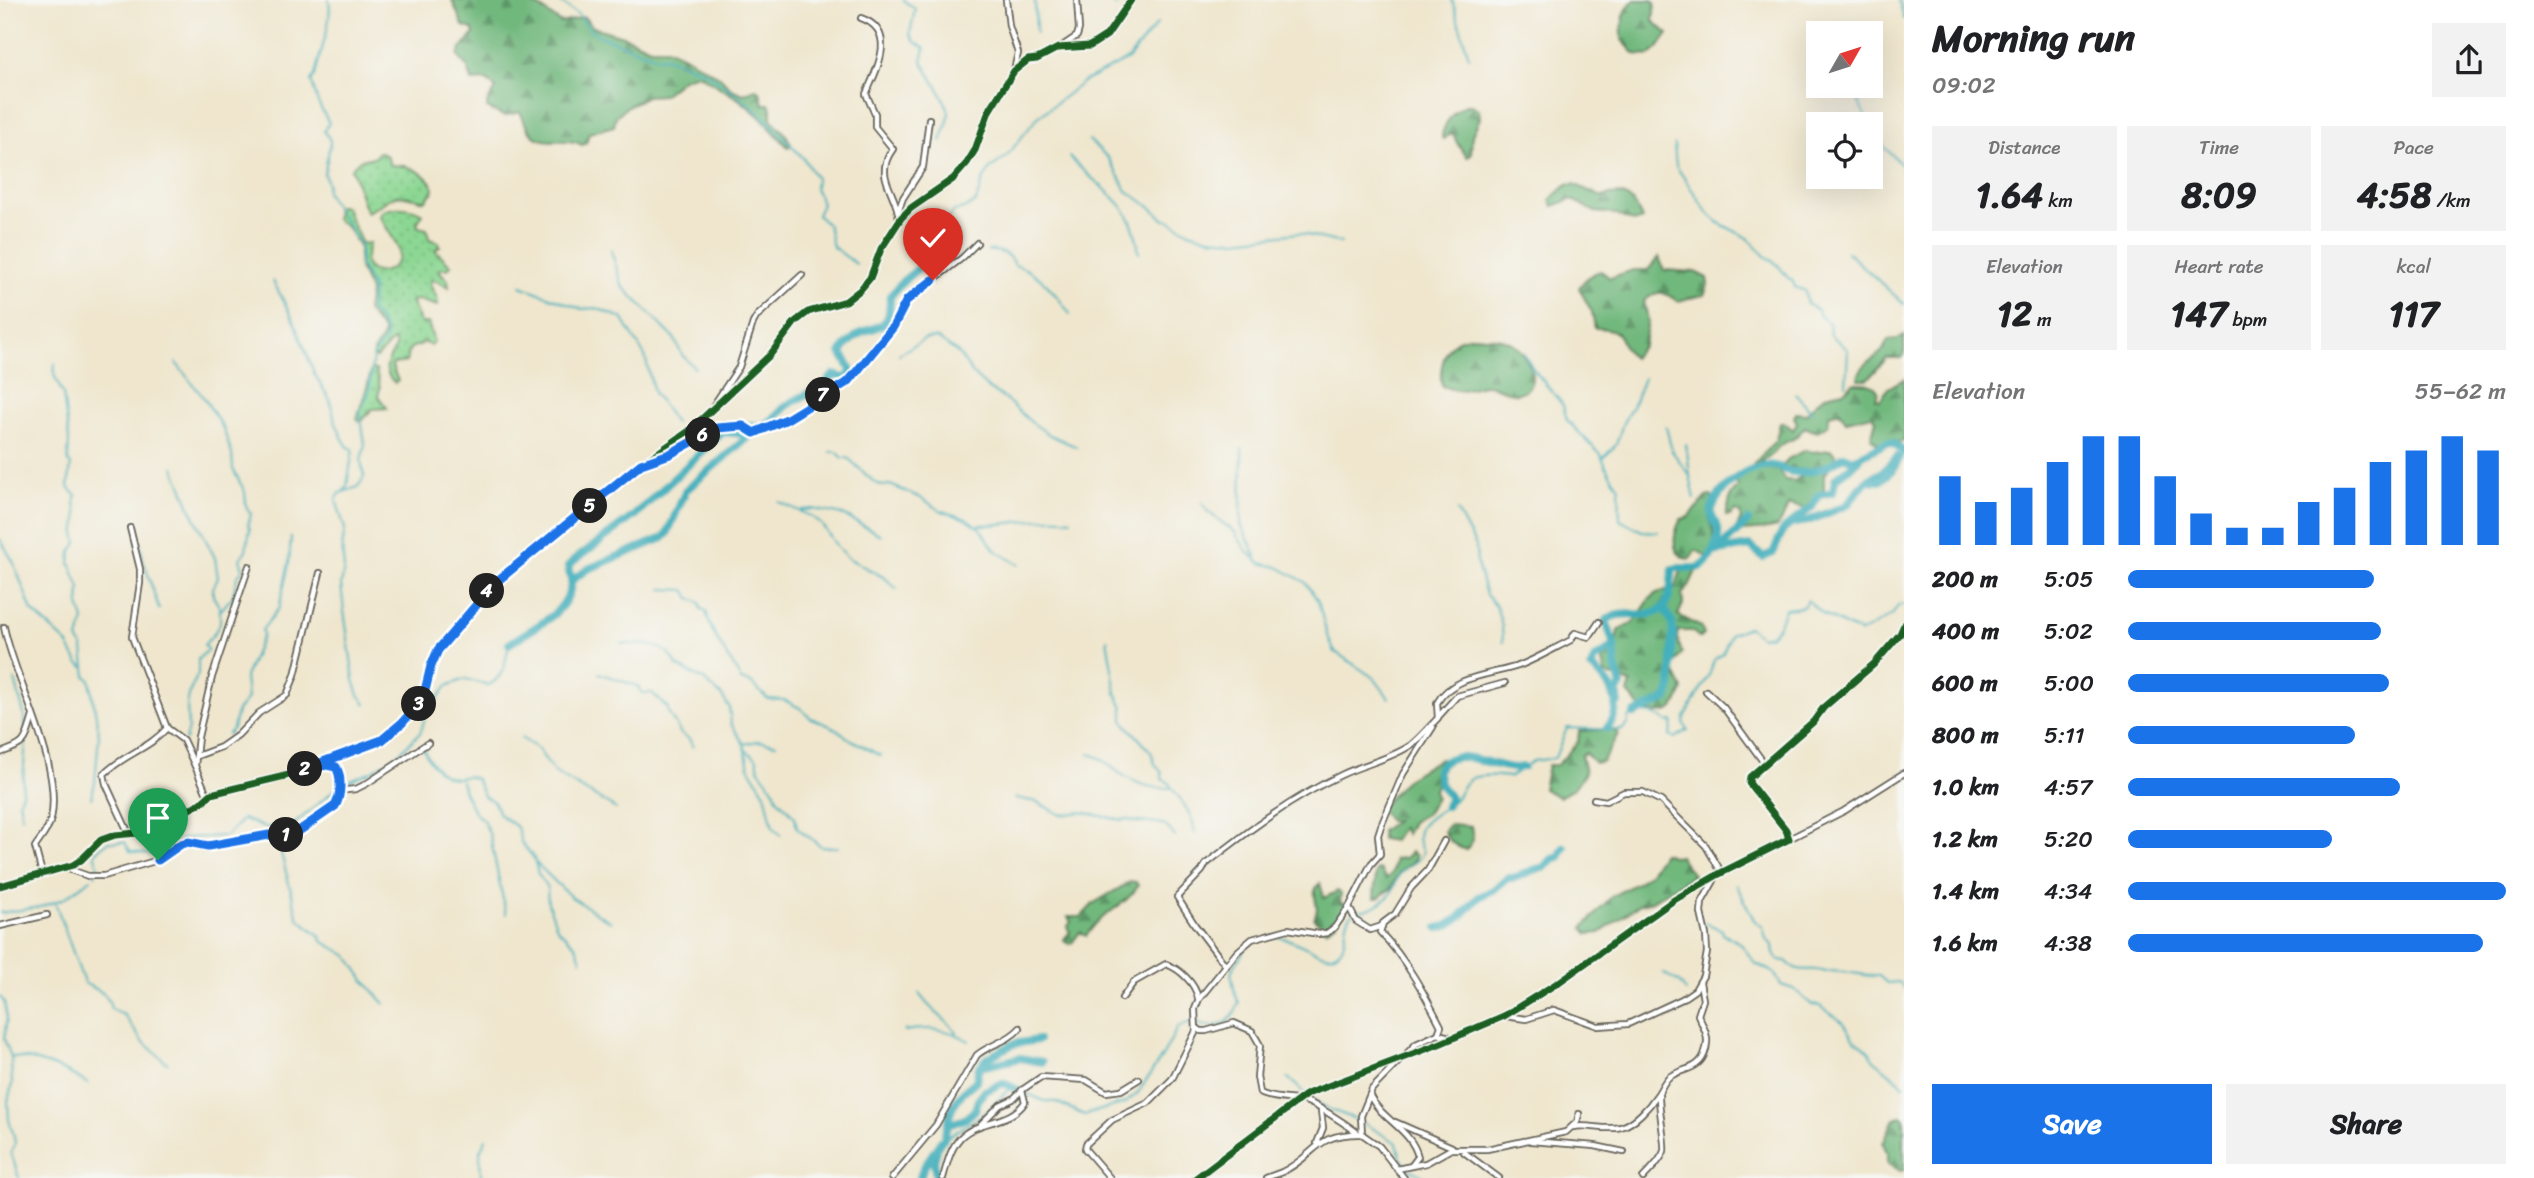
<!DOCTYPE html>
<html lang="en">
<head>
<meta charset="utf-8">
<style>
  body { margin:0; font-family:Sriracha,sans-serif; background:#f2f2f2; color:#202124; height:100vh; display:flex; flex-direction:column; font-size:26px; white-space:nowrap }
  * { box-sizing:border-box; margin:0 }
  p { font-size:23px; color:#757577 }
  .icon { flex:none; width:38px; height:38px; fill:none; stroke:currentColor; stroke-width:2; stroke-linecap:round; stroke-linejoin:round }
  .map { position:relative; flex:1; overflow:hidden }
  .details { display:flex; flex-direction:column; background:#fff; width:630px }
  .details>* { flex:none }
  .needle { width:46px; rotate:51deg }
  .controls { position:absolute; left:1806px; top:21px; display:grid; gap:14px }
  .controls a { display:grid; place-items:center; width:77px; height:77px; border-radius:0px; background:#fff; box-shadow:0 7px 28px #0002; font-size:35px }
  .pin { position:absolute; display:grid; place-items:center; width:60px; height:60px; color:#fff; margin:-72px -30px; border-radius:50% 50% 50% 0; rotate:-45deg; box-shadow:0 0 7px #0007 }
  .pin .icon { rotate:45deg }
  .km { position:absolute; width:35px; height:35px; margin:-18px; border-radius:50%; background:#222; color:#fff; font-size:19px; line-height:35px; text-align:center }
  .round { display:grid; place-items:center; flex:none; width:74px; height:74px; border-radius:0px; background:#f2f2f2 }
  .summary { display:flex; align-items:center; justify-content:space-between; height:119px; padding:0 28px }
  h1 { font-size:38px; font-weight:800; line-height:52px }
  .stats { display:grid; grid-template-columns:repeat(3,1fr); gap:10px; height:119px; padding:7px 28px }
  .stats div { display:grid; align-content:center; border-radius:0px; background:#f2f2f2; text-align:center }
  .stats b { font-size:35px; font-weight:800 }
  .stats small { font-size:19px; font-weight:400 }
  .stats p { font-size:19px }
  .chart { height:196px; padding:14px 28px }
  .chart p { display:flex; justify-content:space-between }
  .chart svg { width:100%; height:126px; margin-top:7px; stroke:#1a73e8; stroke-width:6 }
  .primary-button { display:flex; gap:14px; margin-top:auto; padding:14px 28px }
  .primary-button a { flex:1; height:80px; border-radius:0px; background:#1a73e8; color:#fff; font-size:28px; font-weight:800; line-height:80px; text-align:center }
  .primary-button a+a { background:#f2f2f2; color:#202124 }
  ul { padding:0 28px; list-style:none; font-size:23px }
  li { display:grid; grid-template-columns:112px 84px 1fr; align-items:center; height:52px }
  li i { height:18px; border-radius:9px; background:#1a73e8 }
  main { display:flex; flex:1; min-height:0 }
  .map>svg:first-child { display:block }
</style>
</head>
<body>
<main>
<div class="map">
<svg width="1904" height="1178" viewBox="0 0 1904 1178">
  <defs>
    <pattern id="grass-dots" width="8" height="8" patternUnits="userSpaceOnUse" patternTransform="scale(1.75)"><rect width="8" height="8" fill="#8cd793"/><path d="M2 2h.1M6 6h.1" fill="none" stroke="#78b87e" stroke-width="1.8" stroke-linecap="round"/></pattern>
    <pattern id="forest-firs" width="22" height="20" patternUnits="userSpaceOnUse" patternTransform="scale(1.75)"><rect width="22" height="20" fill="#71b87d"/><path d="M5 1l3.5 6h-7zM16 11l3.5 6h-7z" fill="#5c9566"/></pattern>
  </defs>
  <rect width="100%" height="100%" fill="#f6f6f2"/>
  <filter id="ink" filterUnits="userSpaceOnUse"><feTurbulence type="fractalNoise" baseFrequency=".0143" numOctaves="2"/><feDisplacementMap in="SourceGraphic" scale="14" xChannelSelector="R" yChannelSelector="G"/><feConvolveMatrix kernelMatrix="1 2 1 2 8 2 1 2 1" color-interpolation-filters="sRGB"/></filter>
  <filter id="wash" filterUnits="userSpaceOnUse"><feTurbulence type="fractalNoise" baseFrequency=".00686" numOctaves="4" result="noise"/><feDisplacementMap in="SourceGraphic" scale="28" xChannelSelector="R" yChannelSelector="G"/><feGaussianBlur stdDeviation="1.57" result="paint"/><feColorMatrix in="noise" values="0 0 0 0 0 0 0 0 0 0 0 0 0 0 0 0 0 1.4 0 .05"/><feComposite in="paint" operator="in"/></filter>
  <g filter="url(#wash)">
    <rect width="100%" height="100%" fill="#efe6cd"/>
    <g fill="url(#grass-dots)" stroke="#547a58" stroke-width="2">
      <path d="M379,152L387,156L390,165C395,166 403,165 408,167C418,170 433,180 434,190L425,201C385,189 398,198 367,212C359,198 359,183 351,169L360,160L375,157Z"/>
      <path d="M340,206L346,207C347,214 357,232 361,242L363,244L369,243L365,262C372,281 400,271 399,252C399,245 384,225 380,217V213C393,205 411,207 423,214L417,223L418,227L427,229L429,239L439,242L440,246L435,250L451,265L448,269L441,268L440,272L448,280L449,287L432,279L430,284L437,298L438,306L418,300L411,301L421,323H428L434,342L430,345L423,342L419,346C408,345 408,353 406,362L393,364L392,367L398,381L395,383C380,369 388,362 396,347L394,341L390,343L377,358L374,357C372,347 383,342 384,332L367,311L370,291L359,267V246L348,228L336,219L337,207Z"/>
      <path d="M371,369L376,370L380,388L378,396L387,408L372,409L361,422L357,419C361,402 369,387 371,369Z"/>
    </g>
    <g fill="url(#forest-firs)" stroke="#466a4c" stroke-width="2">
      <path d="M452,0H521L541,8L561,23L584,17L593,27L626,37L650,48H667L688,58L721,78L731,89L743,94L756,89L760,91L763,104H769L771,108V119L785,133L791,144L788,147L759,116L740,100L698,74L684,78L663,95L647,96L628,106L616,116L614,126L589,133L586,143L582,145C566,135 544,148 531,133C525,127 524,118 520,112L504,116L487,108V103L496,89L487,80L472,81L468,68L458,56L461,49L474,34L472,29L463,26Z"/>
      <path d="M1634,0H1652L1655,3L1653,21L1668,34L1658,48L1649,56L1635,54L1622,40C1621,26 1623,10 1634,0Z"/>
      <path d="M1466,105H1472L1479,110L1480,118L1472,135L1471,154L1467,157L1457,143L1453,133L1443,139L1442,137C1443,124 1454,110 1466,105Z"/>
      <path d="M1574,184L1602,197C1625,189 1633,198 1642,219L1634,222L1616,214L1595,212L1572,199L1553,206L1550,200L1567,185Z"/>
      <path d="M1659,257L1664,270L1695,272L1707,278L1708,285L1704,295L1678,301C1664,292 1659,288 1644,301L1648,320L1644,344L1633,358C1615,342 1629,328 1595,328L1592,312L1579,288C1584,280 1592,273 1601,271L1610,278L1633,270H1648Z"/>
      <path d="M1904,335V355L1902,358H1887L1868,379H1858C1859,364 1875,360 1883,350C1885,347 1886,343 1888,340L1898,339Z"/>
      <path d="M1474,336C1486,337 1502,337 1512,343C1526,351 1544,385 1521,392C1509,397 1496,384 1485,385C1463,388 1465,394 1442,386C1439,372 1443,348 1458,340C1462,338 1469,337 1474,336Z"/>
      <path d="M1904,379V441L1897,443H1877L1871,438L1876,420L1872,415L1846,421L1840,412L1829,415L1828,425L1816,432L1805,427L1795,438L1780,445L1773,453L1755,467L1753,465L1776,440L1780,422H1784L1793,430L1797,423L1794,417L1796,413L1806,414C1810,409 1821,397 1827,395C1840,390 1842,395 1853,383C1862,383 1873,382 1878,391L1876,399L1880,400L1888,388Z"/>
      <path d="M1805,450L1813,452L1831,450L1838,458C1828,468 1803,476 1792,466L1786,470L1781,467L1788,459Z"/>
      <path d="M1765,468L1778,470L1785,480L1794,481L1807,473L1827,468L1828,471L1824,474V491L1818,499L1805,508L1789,505C1784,511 1784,520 1778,526C1773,531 1747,529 1738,532L1736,530L1741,518L1740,513L1735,511L1730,516H1726L1731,495L1739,486L1734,482L1749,472Z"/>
      <path d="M1711,496L1714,502L1709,517C1715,532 1717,543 1707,557L1696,550L1690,559C1669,555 1673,534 1681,519L1689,517L1706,497Z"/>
      <path d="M1694,566L1696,571L1689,586L1682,594L1683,604L1678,615L1701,627L1704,635L1700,638L1692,631H1678L1677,637L1682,653L1672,667L1683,689C1674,714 1670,714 1644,712L1628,693L1631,683L1605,674C1602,654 1594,659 1615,648L1618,631L1634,622L1650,599L1657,593L1676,587L1681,570Z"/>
      <polygon points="1611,729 1617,732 1618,734 1603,761 1595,763 1585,753 1581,755 1585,773 1573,789 1559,797 1543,789 1548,765 1557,765 1578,742 1579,731"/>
      <path d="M1441,759L1443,764L1434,790L1436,797L1426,814L1412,822L1406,834L1402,828L1393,841L1381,839V831L1395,821H1389L1381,811V805C1391,799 1395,790 1404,782C1407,778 1437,760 1441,759Z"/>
      <path d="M1450,824L1471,826L1473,840L1466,850C1456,846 1446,841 1444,830Z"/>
      <polygon points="1411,852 1416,856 1415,860 1399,873 1393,887 1378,898 1374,898 1376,871 1380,869 1386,879 1392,873 1395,859 1405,858"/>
      <polygon points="1663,853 1675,857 1679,856 1693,875 1652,901 1640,904 1600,933 1588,934 1583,928 1612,896 1639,882 1650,872"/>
      <path d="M1130,882H1136L1138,886C1130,900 1114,908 1101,919C1095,923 1091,930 1086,936L1080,932L1071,944L1065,942L1064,939L1070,932L1067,927L1071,922L1068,917H1081L1094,903Z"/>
      <path d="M1320,883L1324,898L1338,891L1341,894L1340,903L1345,904L1346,909L1339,914L1337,923L1326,930L1314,919C1315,915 1317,912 1317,908C1316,898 1311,892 1320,883Z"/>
      <polygon points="1902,1116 1904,1118 1904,1170 1900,1171 1888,1164 1888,1155 1883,1143 1893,1121 1898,1117"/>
    </g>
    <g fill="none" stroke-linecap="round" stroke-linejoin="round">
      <g stroke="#3dadba" stroke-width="2">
        <path d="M329,0C333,23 319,53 315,76L311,80L318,103L329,123L324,131L330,140V145L324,174L327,183L326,192L360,245V265L372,287L371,311L377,317L386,333L385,340L373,356L369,391L360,411L365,445L361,460L364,477L358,487L340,493L336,500L345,529L342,548L344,569L341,585L344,611L354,680L359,695L366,704"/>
        <polyline points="557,0 579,15 590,30 602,37 659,58 665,57 705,72 740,97 773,126 804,159 816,178 815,188 822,203 817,215 828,225 833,247 856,264"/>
        <path d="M903,0L915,9L910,34L915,42L925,48L922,61C929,75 947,99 949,113C949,122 944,132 941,141"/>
        <polyline points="1035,0 1036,33"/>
        <polyline points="1111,0 1116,6"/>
        <polyline points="1452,0 1469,57"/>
        <polyline points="1899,0 1904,19"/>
        <polyline points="1851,86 1869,124"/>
        <polyline points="1871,127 1886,149 1904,166"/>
        <polyline points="1089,140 1108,158 1127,191 1152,208 1164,220 1169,220 1189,232 1209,238 1235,240 1299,233 1341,243"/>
        <polyline points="1674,145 1676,166 1707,212 1719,223 1748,238 1765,256 1778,265 1788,278 1792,280 1795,287 1805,291 1807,304 1818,310 1820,316 1829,323 1830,334 1848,350 1846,384"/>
        <path d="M1069,156C1100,192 1133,197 1139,253"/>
        <polyline points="611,250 622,286 674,338 682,355 695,368"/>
        <path d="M988,251C1001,250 1009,254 1015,265C1040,272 1055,293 1070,314"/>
        <polyline points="1847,252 1904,304"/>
        <polyline points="931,258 955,248 959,237 947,220 954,211 964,209 976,202 983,180 991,168 1006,157 1037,118 1083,82 1128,59 1157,24"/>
        <polyline points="273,281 294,321 314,373 330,400 335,421 343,439 348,447 353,449 347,486 343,492"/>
        <polyline points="521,286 582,309 596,308 622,318 645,356 654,393 675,423"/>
        <polyline points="1524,353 1534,370 1563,405 1567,420 1601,455 1609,473 1619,487 1620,520 1642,531 1658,532"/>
        <polyline points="899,354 925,339 937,338 958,353 974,375 990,390 1003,397 1031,422 1050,435 1077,447"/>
        <polyline points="176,363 204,398 223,428 232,454 233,469 245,492 246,506 251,514 248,525 250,529 246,550 240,559 243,569 237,577 233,596 221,610"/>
        <path d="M55,364L54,375L63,394L69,439L68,462L71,465L68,487L76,495C73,505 78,510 77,519C77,531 73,530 77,543L71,552L70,563L80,588L79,605L84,620L78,639L83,648L85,668"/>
        <polyline points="1796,394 1812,412"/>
        <polyline points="1666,427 1672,451 1690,476 1695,499"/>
        <polyline points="1686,444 1690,475"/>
        <polyline points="1242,449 1241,525 1256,556"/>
        <polyline points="831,452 837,452 843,458 848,458 874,482 882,486 890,485 919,497 942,511 967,519 981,529 995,550 1019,565"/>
        <polyline points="1602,459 1616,445 1623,423 1635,401 1644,378"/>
        <polyline points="174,467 192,512 215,558 218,578 213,588 213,596 220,608 220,623 214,634 204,645 208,650 198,659 198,674 190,691 187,706 188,728 185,740"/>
        <polyline points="779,502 811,516 822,525 838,548 848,558 885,578 897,589"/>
        <polyline points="1202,502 1208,512 1235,532 1246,550 1260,563 1278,567 1305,582 1318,601 1326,631 1334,651 1374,678 1389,698"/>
        <polyline points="802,510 813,509 843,515 881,535"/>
        <polyline points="1457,511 1476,546 1477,564 1486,595 1496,606 1502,626 1503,642"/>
        <path d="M978,525C1009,526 1042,515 1071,520"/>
        <polyline points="137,529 143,559 159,609"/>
        <polyline points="0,539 13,561 32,611 67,643 78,663 85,668 86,676 90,680 99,735 95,783 91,798"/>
        <path d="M662,589L685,590L690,598L700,603L701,609L706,611C711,637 731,658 741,680L751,683L768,699L784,700L800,708L811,718L835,728L848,738L881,756"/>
        <polyline points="1107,639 1116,693 1123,708 1123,721 1151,752 1155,764 1162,773 1162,779 1168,782 1172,788"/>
        <path d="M621,644C644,644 668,642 677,666L704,680L722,696L729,707L731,724L744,744L749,767L765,793L773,827L781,835"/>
        <polyline points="599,673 637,686 642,693 652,693 668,708 668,712 681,734 689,739 693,747"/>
        <polyline points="15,680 25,718 26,734"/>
        <polyline points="228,734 233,728 237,711 247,699 245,677 263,635 262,630 279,608 289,563 291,537"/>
        <polyline points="521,738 537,748 554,772 616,809"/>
        <polyline points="744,744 758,741 776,744"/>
        <path d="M423,748C432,767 446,784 467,776L476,779L484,796L494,802L499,814L517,827L521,842L534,858L538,874L547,887L548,903L557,928L576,946L581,960"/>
        <polyline points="746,750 757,759 759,770 774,790 777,798 795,817 797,828 822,847 838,847"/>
        <path d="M1089,754C1105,758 1106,764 1118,772C1136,784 1150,789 1172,788C1183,802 1193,816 1195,833"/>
        <polyline points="461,781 464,792 475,813 484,821 490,836 506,914"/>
        <path d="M1015,798L1037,802L1061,815L1081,812L1121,820L1127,819C1146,829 1160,812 1175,837"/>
        <polyline points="22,817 19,800 22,794 26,739"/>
        <polyline points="281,853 298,918 320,936 322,941 348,956 364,980 385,1004"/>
        <polyline points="536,863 571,897 611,922"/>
        <path d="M95,875L98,866L94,853L108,842H125L130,851L152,855L185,838L226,836L243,819L263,827H291L341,784L372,771L396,756L420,733L426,715L447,686L465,679L489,685C506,675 505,661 509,644"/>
        <path d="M1736,884L1754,920L1763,927L1766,939L1773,946L1774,953L1778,960L1786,961C1801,977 1810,965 1825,972C1840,968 1863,977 1879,976L1887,983L1898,982L1904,988"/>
        <path d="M55,902L84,983C96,990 108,991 111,1009L124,1015L142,1041L167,1063"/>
        <polyline points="0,913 40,907 63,899 91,879"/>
        <polyline points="1706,923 1722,930 1723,934 1740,943 1755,963 1774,973 1781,985 1794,989 1812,1005 1820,1006 1844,1023 1855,1040 1871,1053 1873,1059 1904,1085"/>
        <path d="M1271,936C1290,935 1321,959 1332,955C1352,948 1340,924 1353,913C1357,910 1363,911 1368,909C1374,907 1383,902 1387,898C1394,892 1395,881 1400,874C1407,864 1419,864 1423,852C1405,821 1441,815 1455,799C1462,791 1462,782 1472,778C1484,774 1498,776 1510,777L1533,761L1555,758L1567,728L1622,730L1628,723V718C1642,708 1657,715 1669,722L1673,721L1670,735L1675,738L1688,730L1684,724L1685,717L1710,673L1714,660L1723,653L1731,634L1748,627L1761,637L1771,635L1778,627L1785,609L1803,607L1807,600L1823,614L1861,633L1892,615L1898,606L1904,604"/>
        <polyline points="1663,973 1679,982 1686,991"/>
        <path d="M919,993C927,1008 945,1018 957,1032"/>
        <polyline points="0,997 4,1002 7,1018 4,1039 11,1057 12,1084 8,1101 9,1120 14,1136 15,1144 11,1153 19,1178"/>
        <path d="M904,1031C928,1027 948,1028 969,1041"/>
        <path d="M11,1057C39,1059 65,1069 88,1084"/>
        <polyline points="1288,1078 1309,1097 1331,1110 1358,1120"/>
        <path d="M1026,1093L1044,1101L1056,1102L1084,1115L1125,1103L1137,1094L1163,1055L1178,1027L1191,1022C1214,1028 1228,1031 1239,1003L1235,994L1231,972L1246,947L1259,939"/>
        <polyline points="1363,1123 1397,1143 1401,1159 1406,1165"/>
        <polyline points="941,1141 984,1114 1009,1089 1018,1090"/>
        <polyline points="1410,1169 1426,1178"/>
        <polyline points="481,1178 480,1151 486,1139"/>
      </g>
      <g stroke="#3dadba" stroke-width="8">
        <polyline points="1869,480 1880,481 1892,471 1899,458"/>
        <polyline points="1794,523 1808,521 1847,505 1866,481 1881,473 1897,457"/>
        <polyline points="1718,550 1748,521"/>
        <polyline points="1712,552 1750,546 1763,557 1773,553 1783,530 1812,507 1819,495 1833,492 1835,479 1859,460"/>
        <path d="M571,579L568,567L572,562L634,516L723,432L736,433L748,437V426C774,429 773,414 791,403C810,391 817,393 834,375L845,378L849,376L851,370L841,352C847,344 857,333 868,330C889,325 890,317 890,297L903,281L931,258L940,260L952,253"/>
        <path d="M509,644C537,624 568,616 572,580L588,569L663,538L667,534L686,490L748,437"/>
        <polyline points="1614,645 1616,669 1621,686 1618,690 1618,702"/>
        <polyline points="1634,714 1667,699 1671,688 1673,633 1672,622 1664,608"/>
        <path d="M1607,728C1626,706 1610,682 1591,667L1595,658L1605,653L1614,645L1606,621C1622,605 1656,626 1667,602C1672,592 1670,580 1673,569C1682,566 1692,570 1700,567C1710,563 1720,540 1718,529C1716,521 1710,519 1712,509C1716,496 1728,484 1739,476C1747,470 1763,464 1774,466C1781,467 1787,472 1794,472C1812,475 1831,465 1844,456L1853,460L1886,443H1893L1904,452"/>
        <path d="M1446,806L1450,798L1440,784L1437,770C1456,739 1498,774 1523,767"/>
        <path d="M1438,928L1447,926L1459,918L1479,897L1493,890L1508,878C1522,879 1531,867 1544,868L1552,859L1559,857L1564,847"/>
        <polyline points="980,1067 1020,1058 1042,1062"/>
        <polyline points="948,1125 965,1119 975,1110 978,1100 985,1091 1003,1083 1018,1090"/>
        <polyline points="944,1138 952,1107 963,1092 976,1081 979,1067 988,1058 1013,1044 1038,1040"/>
        <polyline points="920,1178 923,1168 941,1141"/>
        <polyline points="936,1178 934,1161 936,1153"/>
      </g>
    </g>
  </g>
  <g filter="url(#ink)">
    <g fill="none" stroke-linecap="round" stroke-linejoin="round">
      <g stroke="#66635a" stroke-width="8">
        <g id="minor">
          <polyline points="1006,0 1009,26 1018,53 1014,70"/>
          <path d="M861,18C898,31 877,69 866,94L875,114V127L893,149C872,177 898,192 899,220"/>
          <polyline points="1062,46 1077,36 1079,29 1077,0"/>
          <polyline points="899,209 903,198 923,167 929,119"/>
          <polyline points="711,409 739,367 753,323 757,316 802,275"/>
          <path d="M650,461C657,458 665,457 671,453C699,440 723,414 754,433L787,419L849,381L893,327L907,300L962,258L977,243"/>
          <polyline points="130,528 140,569 140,583 132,637 167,728 183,740 195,766"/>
          <path d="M4,627C15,682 63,764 51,819C48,831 41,838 35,847L42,873"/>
          <polyline points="1706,691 1724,708 1764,763"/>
          <polyline points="1438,717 1457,696 1505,683"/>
          <path d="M0,753C27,744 25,742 33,716"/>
          <polyline points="197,756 221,747 238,735 259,713 287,695 295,675 320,573"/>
          <polyline points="338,791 356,789 366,784 428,743"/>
          <polyline points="208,797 195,766 198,737 212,677 249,566"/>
          <path d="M129,834L106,784L104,774C124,754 149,749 167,728"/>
          <polyline points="1789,839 1844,811 1904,773"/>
          <polyline points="65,868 88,876 104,876 158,860 181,844 188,842 208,846 269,835 293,835 338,802 341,779 336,767 327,765 307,769"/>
          <polyline points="0,886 73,865 81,860 101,840 115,835 137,833 157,816 186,811 202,802 211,794 293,774 354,751 382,740 402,723 423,699 431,666 438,650 496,582 626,475 689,431 770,355 795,322 808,312 846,301 860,290 870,278 881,249 901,218 911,208 953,179 967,163 975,150 989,111 1014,71 1028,60 1037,59 1058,48 1090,46 1107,35 1131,0"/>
          <polyline points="0,926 47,915"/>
          <polyline points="1382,926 1370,930 1356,921 1349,907 1371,864 1380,854 1378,835 1381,826 1403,774 1433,727"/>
          <path d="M1226,966L1195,925L1177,897L1202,871L1206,864C1248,831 1292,798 1341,775C1363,764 1391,759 1411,745C1421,737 1429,727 1438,718L1437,703C1452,675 1494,675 1521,665C1538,658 1555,648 1571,640L1575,633L1589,637L1599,622"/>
          <path d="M1122,998L1134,982L1166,964C1180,969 1195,983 1198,998"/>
          <polyline points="1505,1016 1526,1019 1554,1010 1598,1026 1628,1024 1682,999 1695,990 1703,976 1707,952 1706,935 1701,913 1702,902 1720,870 1706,846 1661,801 1643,792 1624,792 1606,801 1594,799"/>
          <path d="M1197,1028L1201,1031H1206L1234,1023L1252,1031L1260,1045L1257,1077L1260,1093C1271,1099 1292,1099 1304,1101C1315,1103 1347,1125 1358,1133"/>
          <polyline points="1438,1034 1454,1038"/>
          <path d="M1370,1096C1381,1119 1412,1130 1418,1157L1412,1165"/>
          <polyline points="1395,1122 1452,1147"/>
          <polyline points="981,1124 1000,1105 1013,1099 1022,1090"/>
          <path d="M1573,1127C1589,1124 1605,1131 1621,1127C1635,1123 1649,1107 1657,1095C1661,1090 1664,1081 1669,1077C1680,1069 1698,1070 1704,1055C1711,1039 1705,1030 1698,1015L1703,1000L1700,982"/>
          <polyline points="1362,1134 1379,1146 1404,1178"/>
          <polyline points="1531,1141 1595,1146 1624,1152"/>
          <polyline points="1317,1143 1323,1128 1321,1111"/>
          <polyline points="1464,1152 1499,1178"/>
          <polyline points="1397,1169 1426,1163 1451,1149 1487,1149 1566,1132 1577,1122 1579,1114"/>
          <path d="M892,1178L936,1125L977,1055C990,1044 1008,1042 1020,1028"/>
          <path d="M943,1178C947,1164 950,1149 960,1138C978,1119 1010,1125 1025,1102L1022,1090L1041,1077L1086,1080L1106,1092L1121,1090L1139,1079"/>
          <polyline points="1110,1178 1085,1149 1086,1144 1112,1120 1148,1103 1172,1079 1196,1031 1195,1009 1199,999 1237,952 1252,939 1288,929 1319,934 1327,933 1335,927 1349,907"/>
          <polyline points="1196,1178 1307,1094 1439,1044 1504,1016 1559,982 1674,900 1719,874 1789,839 1786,830 1749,783 1750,777 1813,722 1824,707 1874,664 1900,634 1904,625"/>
          <path d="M1266,1178C1271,1176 1277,1174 1282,1172C1317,1155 1314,1133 1362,1134L1361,1116L1372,1089L1416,1044L1438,1034L1441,1026C1424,993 1406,959 1380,932L1383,923L1395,914L1411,888L1428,870L1444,841"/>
          <path d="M1643,1178C1650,1170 1661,1161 1664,1151C1666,1146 1658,1106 1659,1094"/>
        </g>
      </g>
      <use href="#minor" stroke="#fff" stroke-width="4.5"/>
      <g stroke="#f6f6f2" stroke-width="11">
        <g id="cycleway">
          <polyline points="0,886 73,865 81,860 101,840 115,835 137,833 157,816 186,811 202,802 211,794 293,774 354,751 382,740 402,723 423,699 431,666 438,650 496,582 626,475 689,431 770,355 795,322 808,312 846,301 860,290 870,278 881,249 901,218 911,208 953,179 967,163 975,150 989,111 1014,71 1028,60 1037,59 1058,48 1090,46 1107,35 1131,0"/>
          <polyline points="1196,1178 1307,1094 1439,1044 1504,1016 1559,982 1674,900 1719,874 1789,839 1786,830 1749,783 1750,777 1813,722 1824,707 1874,664 1900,634 1904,625"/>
        </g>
      </g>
      <use href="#cycleway" stroke="#1b5e20" stroke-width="7"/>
    </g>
  </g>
  <g fill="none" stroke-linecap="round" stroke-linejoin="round" filter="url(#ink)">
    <g stroke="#fff" stroke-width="14">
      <path id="route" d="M158,860L181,844L188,842L208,846L269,835H293L335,806C341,797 342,776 336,767L327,765L304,769L382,740L402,723L423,699L431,666L438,650L496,582L641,464L670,454L717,428L743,426L754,433L787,419L849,381L893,327L907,300L933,280"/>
    </g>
    <use href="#route" stroke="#1a73e8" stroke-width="9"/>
  </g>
</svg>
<div class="controls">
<a><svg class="needle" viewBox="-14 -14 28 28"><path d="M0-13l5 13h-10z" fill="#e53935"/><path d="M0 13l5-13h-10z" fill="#757577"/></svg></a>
<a><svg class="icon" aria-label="locate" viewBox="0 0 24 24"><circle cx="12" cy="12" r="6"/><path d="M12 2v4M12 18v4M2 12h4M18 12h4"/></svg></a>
</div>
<div class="pin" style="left:158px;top:860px;background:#1e9e55"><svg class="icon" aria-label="arrive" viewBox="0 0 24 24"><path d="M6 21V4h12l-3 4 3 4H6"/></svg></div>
<div class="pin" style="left:933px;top:280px;background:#d93025"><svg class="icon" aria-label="check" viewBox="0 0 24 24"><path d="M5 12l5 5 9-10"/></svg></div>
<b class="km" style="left:286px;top:835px">1</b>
<b class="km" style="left:305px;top:769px">2</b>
<b class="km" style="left:419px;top:704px">3</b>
<b class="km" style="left:487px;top:591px">4</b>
<b class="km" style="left:590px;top:506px">5</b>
<b class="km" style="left:703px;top:435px">6</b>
<b class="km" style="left:823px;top:395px">7</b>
</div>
<section class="details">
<div class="summary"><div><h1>Morning run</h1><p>09:02</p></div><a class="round"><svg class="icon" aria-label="share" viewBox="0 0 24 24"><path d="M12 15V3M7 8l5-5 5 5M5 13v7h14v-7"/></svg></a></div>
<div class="stats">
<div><p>Distance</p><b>1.64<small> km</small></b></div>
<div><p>Time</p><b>8:09</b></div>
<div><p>Pace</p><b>4:58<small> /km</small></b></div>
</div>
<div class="stats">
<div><p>Elevation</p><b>12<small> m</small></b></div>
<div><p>Heart rate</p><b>147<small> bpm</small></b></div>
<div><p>kcal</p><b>117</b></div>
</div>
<div class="chart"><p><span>Elevation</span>55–62 m</p>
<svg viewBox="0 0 160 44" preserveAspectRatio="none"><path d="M5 44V20M15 44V29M25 44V24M35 44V15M45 44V6M55 44V6M65 44V20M75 44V33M85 44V38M95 44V38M105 44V29M115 44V24M125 44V15M135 44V11M145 44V6M155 44V11"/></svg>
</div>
<ul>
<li><b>200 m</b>5:05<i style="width:65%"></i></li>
<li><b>400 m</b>5:02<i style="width:67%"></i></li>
<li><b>600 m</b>5:00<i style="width:69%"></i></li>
<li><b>800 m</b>5:11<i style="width:60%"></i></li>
<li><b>1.0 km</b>4:57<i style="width:72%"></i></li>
<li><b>1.2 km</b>5:20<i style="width:54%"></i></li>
<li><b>1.4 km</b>4:34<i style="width:100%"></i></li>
<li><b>1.6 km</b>4:38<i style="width:94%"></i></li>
</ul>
<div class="primary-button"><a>Save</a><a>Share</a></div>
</section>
</main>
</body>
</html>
